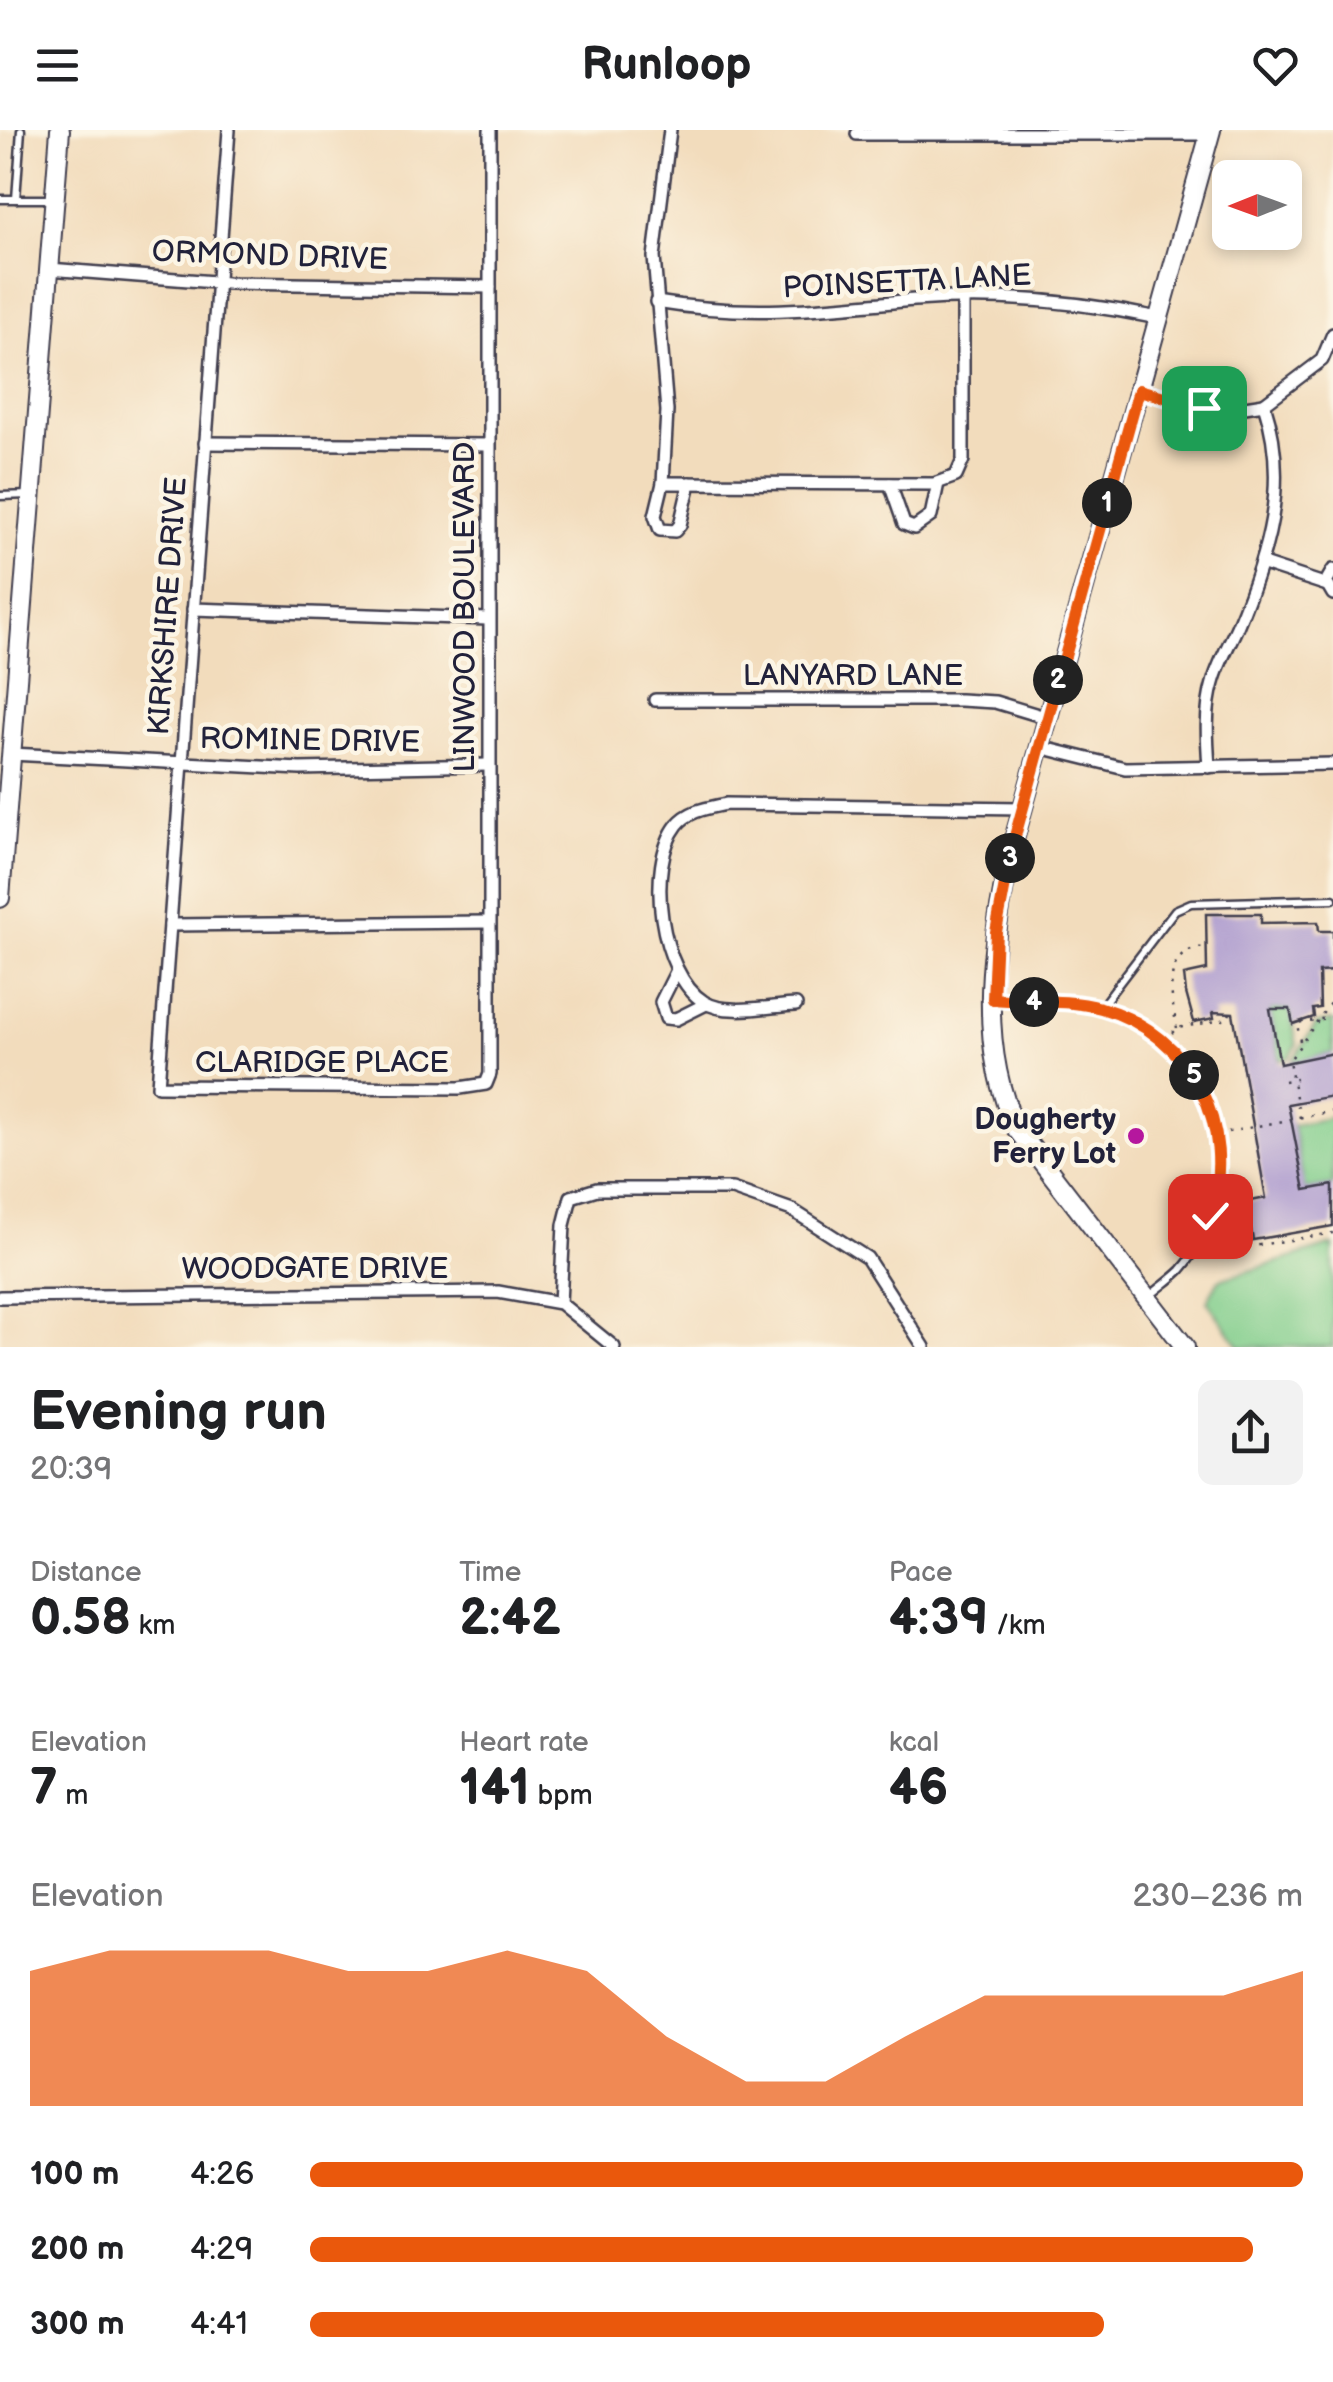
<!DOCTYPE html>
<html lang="en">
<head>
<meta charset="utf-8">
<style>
  body { margin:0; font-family:"Balsamiq Sans",sans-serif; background:#f2f2f2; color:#202124; height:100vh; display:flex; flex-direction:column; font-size:38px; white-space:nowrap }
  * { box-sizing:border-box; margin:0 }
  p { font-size:32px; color:#757577 }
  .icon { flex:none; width:55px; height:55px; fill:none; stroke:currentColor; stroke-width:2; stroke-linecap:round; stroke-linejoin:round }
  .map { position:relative; height:1217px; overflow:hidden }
  .details { display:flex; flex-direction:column; background:#fff; flex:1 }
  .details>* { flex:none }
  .needle { width:65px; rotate:269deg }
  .tools { position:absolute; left:1212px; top:30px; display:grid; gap:20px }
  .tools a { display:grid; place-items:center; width:90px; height:90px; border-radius:15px; background:#fff; box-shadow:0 5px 15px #0003; font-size:50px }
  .pin { position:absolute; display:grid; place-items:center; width:85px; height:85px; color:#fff; margin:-42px; border-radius:20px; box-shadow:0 5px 15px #0006 }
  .km { position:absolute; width:50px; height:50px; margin:-25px; border-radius:50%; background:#222; color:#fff; font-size:28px; line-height:50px; text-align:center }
  .round { display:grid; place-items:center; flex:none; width:105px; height:105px; border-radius:15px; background:#f2f2f2 }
  .overview { display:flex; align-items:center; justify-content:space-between; height:170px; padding:0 30px }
  h1 { font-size:55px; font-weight:700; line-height:75px }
  .metrics { display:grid; grid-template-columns:repeat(3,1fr); gap:15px; height:170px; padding:10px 30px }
  .metrics div { display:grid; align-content:center }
  .metrics b { font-size:50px; font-weight:700 }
  .metrics small { font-size:28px; font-weight:400 }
  .metrics p { font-size:28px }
  .chart { height:280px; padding:20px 30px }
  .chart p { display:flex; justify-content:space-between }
  .chart svg { width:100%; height:180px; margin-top:10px; fill:#ea580c; opacity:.7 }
  ul { padding:0 30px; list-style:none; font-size:32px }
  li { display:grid; grid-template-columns:160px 120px 1fr; align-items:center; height:75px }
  li i { height:25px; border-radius:12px; background:#ea580c }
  header { display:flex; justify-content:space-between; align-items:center; height:130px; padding:0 30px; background:#fff; font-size:45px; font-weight:700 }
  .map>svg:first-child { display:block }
</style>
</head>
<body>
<header><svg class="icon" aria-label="menu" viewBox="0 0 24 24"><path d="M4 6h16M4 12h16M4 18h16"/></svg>Runloop<svg class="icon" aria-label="heart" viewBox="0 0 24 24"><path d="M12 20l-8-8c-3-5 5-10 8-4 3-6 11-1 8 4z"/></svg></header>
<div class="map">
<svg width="1333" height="1217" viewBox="0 0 1333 1217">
  <rect width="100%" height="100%" fill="#fcf5e5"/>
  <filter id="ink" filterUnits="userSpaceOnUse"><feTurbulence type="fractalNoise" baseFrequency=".01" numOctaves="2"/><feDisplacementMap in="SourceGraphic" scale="20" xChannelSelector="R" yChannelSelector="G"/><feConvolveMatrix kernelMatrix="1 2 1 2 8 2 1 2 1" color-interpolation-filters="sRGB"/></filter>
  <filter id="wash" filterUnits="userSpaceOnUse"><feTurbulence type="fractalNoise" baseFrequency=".0048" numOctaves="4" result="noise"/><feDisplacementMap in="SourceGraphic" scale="40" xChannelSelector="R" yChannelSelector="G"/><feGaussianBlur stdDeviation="2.25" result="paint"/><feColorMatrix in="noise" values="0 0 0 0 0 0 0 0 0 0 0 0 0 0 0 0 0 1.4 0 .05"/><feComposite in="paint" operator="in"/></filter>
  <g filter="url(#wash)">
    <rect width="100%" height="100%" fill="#f2dcbc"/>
    <g fill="#80cd8b" stroke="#517863" stroke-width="2.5">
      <polygon points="1270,879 1290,879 1297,915 1289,928 1280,930"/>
      <polygon points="1333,890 1333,923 1292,932 1316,894"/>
      <polygon points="1333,987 1333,1055 1305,1060 1293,995"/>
      <polygon points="1333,1115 1333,1217 1240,1217 1207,1171 1219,1150"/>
    </g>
    <g id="blocks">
      <polygon fill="#af9dcf" points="1206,784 1261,784 1261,793 1318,792 1319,801 1333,801 1333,841 1319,842 1320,878 1313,879 1314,887 1293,894 1290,879 1270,879 1280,934 1333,923 1333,966 1288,974 1305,1060 1333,1055 1333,1096 1253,1110 1246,1072 1266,1068 1233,883 1213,882 1214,888 1194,892 1186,863 1184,845 1207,840"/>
    </g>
  </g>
  <g filter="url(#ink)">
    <use href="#blocks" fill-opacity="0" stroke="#413e4e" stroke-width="2.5"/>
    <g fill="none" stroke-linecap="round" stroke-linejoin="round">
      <g stroke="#413e4e" stroke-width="11">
        <g id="lane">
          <polyline points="0,69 54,69"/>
          <polyline points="16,69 21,0"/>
          <polyline points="0,366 30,365"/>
          <path d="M994,869C1039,872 1090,868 1131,889C1223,936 1250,1061 1181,1140C1172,1149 1160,1157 1151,1165"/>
          <polyline points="1100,878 1175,780 1191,773 1333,769"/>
        </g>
      </g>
      <g stroke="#413e4e" stroke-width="16">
        <g id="street">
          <polyline points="229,0 158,956 460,958 486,954 490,944 490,0"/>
          <polyline points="670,0 654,127 667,281 663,353 655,386 660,400 675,401 680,395 690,353"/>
          <polyline points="857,4 1210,4"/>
          <polyline points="49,139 227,153 490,157"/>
          <path d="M656,172C752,188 821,178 915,170C997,164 1079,171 1158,188"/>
          <polyline points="1139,260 1219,281 1264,274"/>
          <polyline points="205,313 489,315"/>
          <polyline points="663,353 934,354 956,346 963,330 963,170"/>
          <polyline points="890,354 904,394 914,398 931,386 938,353"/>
          <polyline points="1263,434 1327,455"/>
          <polyline points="1333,440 1326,452 1333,464"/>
          <polyline points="193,479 488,489"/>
          <polyline points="655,570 960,570 995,572 1048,588"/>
          <polyline points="1040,617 1125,638 1333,634"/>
          <polyline points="11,624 300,639 488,635"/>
          <path d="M1209,637C1207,609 1205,580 1213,553C1218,534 1229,515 1237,497C1268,424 1290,353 1264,274L1322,230L1333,204"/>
          <polyline points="170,795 488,792"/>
          <polyline points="676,842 661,872 666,888 676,889 706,874"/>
          <path d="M796,875C770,876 726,886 704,872C660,844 645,736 677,695C689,680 708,678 726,674L1023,678"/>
          <polyline points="0,1167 498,1162 560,1173 614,1217"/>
          <polyline points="560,1173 564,1095 571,1067 597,1059 732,1059 792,1080 867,1128 924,1217"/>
        </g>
      </g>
      <g stroke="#413e4e" stroke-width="22">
        <path id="secondary" d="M1185,1217L1016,998C975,912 992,807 1012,717L1211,0"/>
      </g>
      <g stroke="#413e4e" stroke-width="22">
        <polyline id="primary" points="0,768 60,0"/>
      </g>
      <g stroke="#413e4e" stroke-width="2.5" stroke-dasharray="2.5 8" stroke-linecap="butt">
        <path d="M1177,898C1171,866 1160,819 1207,817"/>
        <polyline points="1172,903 1177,898 1228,889 1230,883"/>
        <polyline points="1300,911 1297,893 1333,887"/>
        <polyline points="1284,951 1296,949"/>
        <polyline points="1300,988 1289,931 1333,869"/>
        <polyline points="1228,1002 1333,981"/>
        <polyline points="1207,1116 1223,1121 1333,1103"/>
      </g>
      <use href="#lane" stroke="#fff" stroke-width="6"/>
      <use href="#street" stroke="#fff" stroke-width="11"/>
      <use href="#secondary" stroke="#fff" stroke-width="18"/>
      <use href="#primary" stroke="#fff" stroke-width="18"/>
    </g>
  </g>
  <g fill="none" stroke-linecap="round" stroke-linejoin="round" filter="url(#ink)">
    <g stroke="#fff" stroke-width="20">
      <path id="route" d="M1204,278L1139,260L1012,717L996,802L993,869C1028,872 1067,869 1101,878C1193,904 1238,998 1210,1086"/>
    </g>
    <use href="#route" stroke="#ea580c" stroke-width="12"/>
  </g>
  <circle fill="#b5179e" stroke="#fcf5e5" stroke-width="4" cx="1136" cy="1006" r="10"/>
  <g text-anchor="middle" stroke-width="9" stroke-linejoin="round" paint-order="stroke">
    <g font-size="30" fill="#22223b" stroke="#fcf5e5">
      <text transform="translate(270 125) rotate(2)" y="10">ORMOND DRIVE</text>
      <text transform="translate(907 151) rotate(-3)" y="10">POINSETTA LANE</text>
      <text transform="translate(167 476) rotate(-86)" y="10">KIRKSHIRE DRIVE</text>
      <text transform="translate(464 477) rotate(-90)" y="10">LINWOOD BOULEVARD</text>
      <text x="853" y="555">LANYARD LANE</text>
      <text transform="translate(310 610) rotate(1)" y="10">ROMINE DRIVE</text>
      <text x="322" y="942">CLARIDGE PLACE</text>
      <text x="315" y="1148">WOODGATE DRIVE</text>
    </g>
    <g font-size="30" font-weight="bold" fill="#22223b" stroke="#fcf5e5" text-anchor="end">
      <text x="1116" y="999">Dougherty<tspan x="1116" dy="34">Ferry Lot</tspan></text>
    </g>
  </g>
</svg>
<div class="tools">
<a><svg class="needle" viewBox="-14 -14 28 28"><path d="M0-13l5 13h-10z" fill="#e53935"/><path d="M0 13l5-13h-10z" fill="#757577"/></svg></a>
</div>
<div class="pin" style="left:1204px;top:278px;background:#1e9e55"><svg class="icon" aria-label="arrive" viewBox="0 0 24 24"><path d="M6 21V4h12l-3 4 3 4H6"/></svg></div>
<div class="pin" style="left:1210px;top:1086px;background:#d93025"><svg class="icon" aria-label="check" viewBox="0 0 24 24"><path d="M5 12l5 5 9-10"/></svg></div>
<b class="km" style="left:1107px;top:373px">1</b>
<b class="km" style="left:1058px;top:550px">2</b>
<b class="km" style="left:1010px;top:728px">3</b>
<b class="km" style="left:1034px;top:872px">4</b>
<b class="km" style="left:1194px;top:945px">5</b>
</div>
<section class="details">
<div class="overview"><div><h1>Evening run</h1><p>20:39</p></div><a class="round"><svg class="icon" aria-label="share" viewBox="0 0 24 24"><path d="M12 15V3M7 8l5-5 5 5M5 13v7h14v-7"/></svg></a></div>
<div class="metrics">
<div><p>Distance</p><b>0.58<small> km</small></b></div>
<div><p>Time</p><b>2:42</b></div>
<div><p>Pace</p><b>4:39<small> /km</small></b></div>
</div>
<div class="metrics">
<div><p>Elevation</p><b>7<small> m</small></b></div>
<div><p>Heart rate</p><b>141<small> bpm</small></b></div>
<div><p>kcal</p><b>46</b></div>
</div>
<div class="chart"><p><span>Elevation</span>230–236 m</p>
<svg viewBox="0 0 160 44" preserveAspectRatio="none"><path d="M0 44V11L10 6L20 6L30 6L40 11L50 11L60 6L70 11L80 27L90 38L100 38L110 27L120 17L130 17L140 17L150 17L160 11V44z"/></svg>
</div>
<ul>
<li><b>100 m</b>4:26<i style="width:100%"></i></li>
<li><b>200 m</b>4:29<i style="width:95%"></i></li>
<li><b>300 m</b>4:41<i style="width:80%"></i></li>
</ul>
</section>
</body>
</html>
